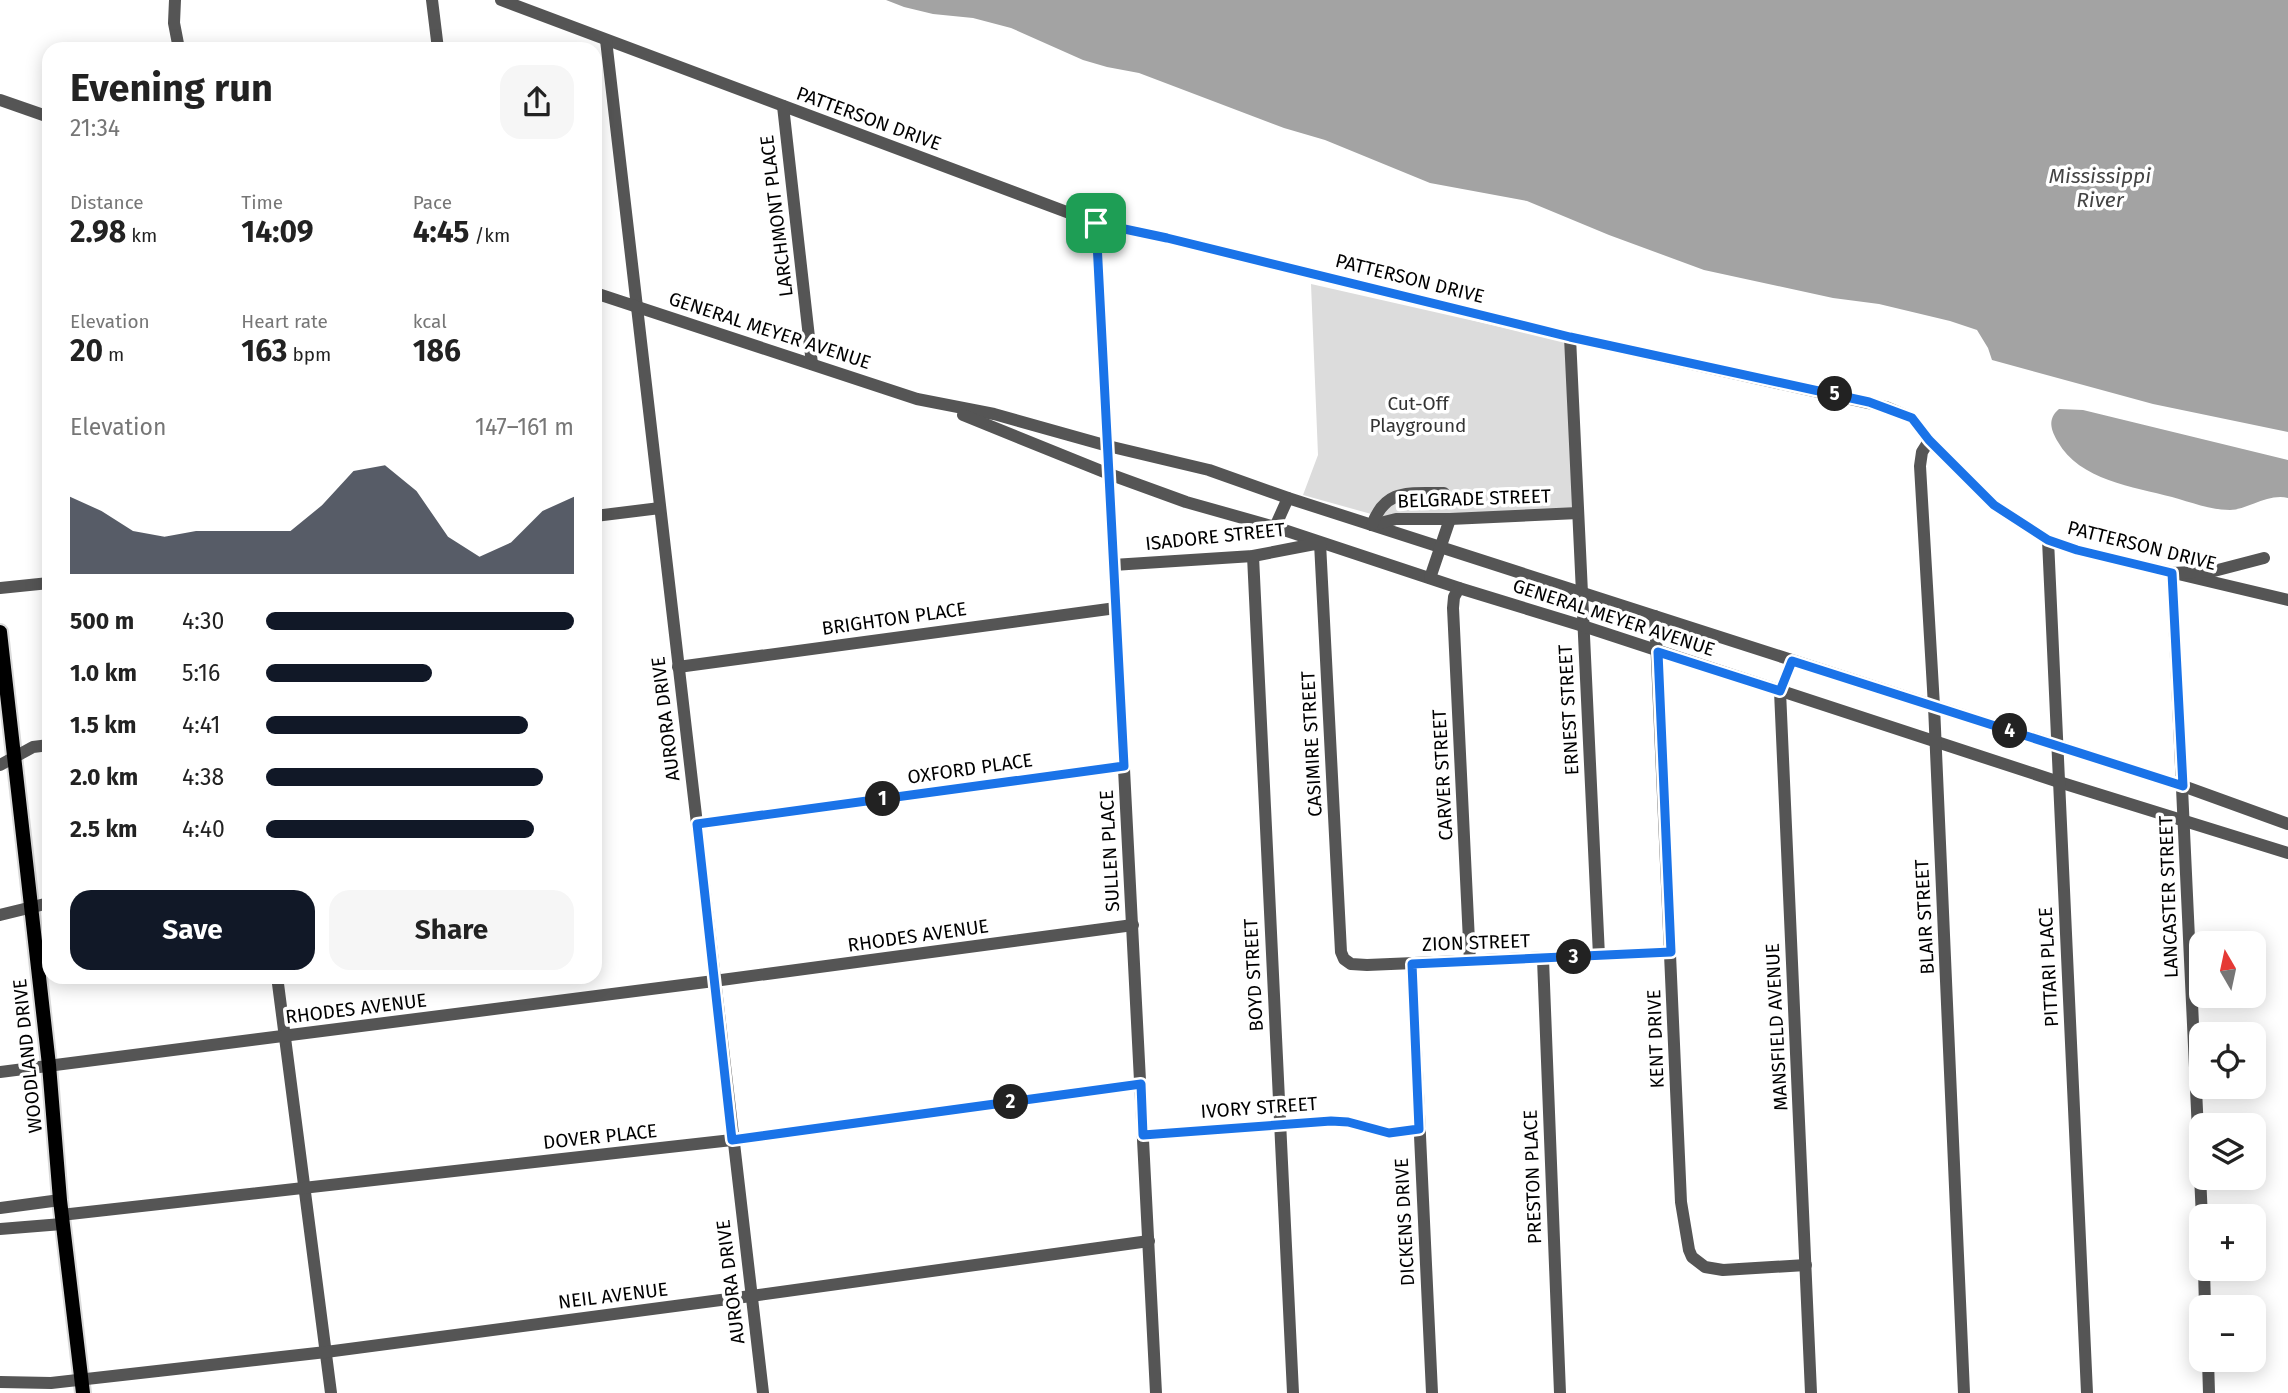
<!DOCTYPE html>
<html lang="en">
<head>
<meta charset="utf-8">
<style>
  body { margin:0; font-family:"Fira Sans",sans-serif; background:#f6f6f6; color:#222; height:100vh; display:flex; flex-direction:column; font-size:26px; white-space:nowrap }
  * { box-sizing:border-box; margin:0 }
  p { font-size:23px; color:#767676 }
  .icon { flex:none; width:38px; height:38px; fill:none; stroke:currentColor; stroke-width:2; stroke-linecap:round; stroke-linejoin:round }
  .map { position:relative; flex:1; overflow:hidden }
  .sheet { position:absolute; left:42px; top:42px; width:560px; height:942px; display:flex; flex-direction:column; background:#fff; border-radius:21px; box-shadow:0 4px 18px #0003 }
  .sheet>* { flex:none }
  .needle { width:46px; rotate:351deg }
  .fabs { position:absolute; left:2189px; top:931px; display:grid; gap:14px }
  .fabs a { display:grid; place-items:center; width:77px; height:77px; border-radius:14px; background:#fff; box-shadow:0 4px 18px #0003; font-size:35px }
  .pin { position:absolute; display:grid; place-items:center; width:60px; height:60px; color:#fff; margin:-30px; border-radius:14px; box-shadow:0 4px 10px #0006 }
  .km { position:absolute; width:35px; height:35px; margin:-18px; border-radius:50%; background:#222; color:#fff; font-size:19px; line-height:35px; text-align:center }
  .round { display:grid; place-items:center; flex:none; width:74px; height:74px; border-radius:21px; background:#f6f6f6 }
  .overview { display:flex; align-items:center; justify-content:space-between; height:119px; padding:0 28px }
  h1 { font-size:38px; font-weight:700; line-height:52px }
  .metrics { display:grid; grid-template-columns:repeat(3,1fr); gap:10px; height:119px; padding:7px 28px }
  .metrics div { display:grid; align-content:center }
  .metrics b { font-size:30px; font-weight:700 }
  .metrics small { font-size:19px; font-weight:400 }
  .metrics p { font-size:19px }
  .chart { height:196px; padding:14px 28px }
  .chart p { display:flex; justify-content:space-between }
  .chart svg { width:100%; height:126px; margin-top:7px; fill:#111827; opacity:.7 }
  .action { display:flex; gap:14px; margin-top:auto; padding:14px 28px }
  .action a { flex:1; height:80px; border-radius:21px; background:#111827; color:#fff; font-size:28px; font-weight:700; line-height:80px; text-align:center }
  .action a+a { background:#f6f6f6; color:#222 }
  ul { padding:0 28px; list-style:none; font-size:23px }
  li { display:grid; grid-template-columns:112px 84px 1fr; align-items:center; height:52px }
  li i { height:18px; border-radius:9px; background:#111827 }
  .map>svg:first-child { display:block }
</style>
</head>
<body>
<div class="map">
<svg width="2288" height="1393" viewBox="0 0 2288 1393">
  <rect width="100%" height="100%" fill="#fff"/>
  <polygon fill="#dcdcdc" points="1311,284 1567,342 1574,510 1382,517 1303,495 1318,455"/>
  <g fill="#a3a3a3">
    <polygon points="886,0 2288,0 2288,432 2153,404 1992,360 1988,348 1977,330 1950,321 1879,304 1833,298 1704,270 1609,235 1527,201 1430,183 1325,140 1284,128 1139,73 1107,67 1083,60 1011,28 973,18 933,14 904,7"/>
    <path d="M2059,409L2083,410L2288,460V498C2268,493 2247,510 2230,510C2211,510 2190,502 2172,497C2134,487 2079,480 2058,442C2051,430 2047,419 2059,409Z"/>
  </g>
  <g fill="none" stroke-linecap="round" stroke-linejoin="round">
    <g stroke="#dbdbdb" stroke-width="18">
      <polyline id="major" points="0,632 49,1065 60,1200 83,1393"/>
    </g>
    <g stroke="#555" stroke-width="12">
      <polyline points="175,0 174,23 179,49"/>
      <polyline points="432,0 438,49"/>
      <polyline points="501,0 1096,223 1167,238 1570,337 1886,407 1912,418 1929,441 1994,505 2048,540 2077,550 2288,600"/>
      <polyline points="606,40 763,1393"/>
      <polyline points="0,100 49,117"/>
      <polyline points="783,106 812,364"/>
      <polyline points="1096,223 1156,1393"/>
      <polyline points="595,293 917,399 994,414 1108,446 1209,470 1288,498 2183,786 2288,824"/>
      <polyline points="1570,337 1599,956"/>
      <polyline points="963,415 1109,474 1186,502 1275,527 1459,588 1583,626 2059,782 2288,853"/>
      <polyline points="1929,441 1922,452 1920,466 1934,706 1964,1393"/>
      <polyline points="595,516 660,508"/>
      <polyline points="1372,525 1396,519 1450,519 1578,513"/>
      <path d="M1372,525C1386,487 1410,494 1444,493"/>
      <polyline points="1275,527 1288,498"/>
      <polyline points="2048,540 2087,1393"/>
      <polyline points="1253,556 1293,1393"/>
      <polyline points="1113,565 1253,556 1320,543 1341,952 1344,959 1351,964 1367,965 1671,952"/>
      <polyline points="1430,578 1450,519"/>
      <polyline points="0,588 49,583"/>
      <polyline points="1459,588 1454,597 1453,608 1470,962"/>
      <polyline points="1655,616 1681,1202 1689,1250 1692,1257 1705,1267 1723,1270 1806,1265"/>
      <polyline points="1792,661 1780,691 1811,1393"/>
      <polyline points="678,667 1116,608"/>
      <polyline points="0,765 33,747 49,745"/>
      <polyline points="697,824 1124,766"/>
      <polyline points="0,915 49,903"/>
      <polyline points="1543,959 1560,1393"/>
      <polyline points="1412,964 1432,1393"/>
      <polyline points="277,976 331,1393"/>
      <polyline points="0,1072 714,981 1133,925"/>
      <polyline points="1143,1135 1331,1121 1348,1122 1389,1133 1419,1129"/>
      <polyline points="0,1208 60,1200"/>
      <polyline points="61,1215 732,1140 1141,1084"/>
      <polyline points="2202,1218 2172,573 2214,571 2264,558"/>
      <polyline points="0,1229 62,1224"/>
      <polyline points="2204,1269 2205,1307"/>
      <polyline points="2208,1360 2209,1393"/>
      <polyline points="0,1382 51,1383 326,1352 751,1296 1149,1241"/>
    </g>
    <use href="#major" stroke="#000" stroke-width="14"/>
  </g>
  <g fill="none" stroke-linecap="round" stroke-linejoin="round">
    <g stroke="#fff" stroke-width="14">
      <polygon id="route" points="1096,223 1167,238 1570,337 1869,402 1912,418 1929,440 1994,505 2048,540 2077,550 2172,573 2183,786 1792,661 1780,691 1658,652 1671,952 1412,964 1419,1129 1389,1133 1348,1122 1331,1121 1143,1135 1141,1084 732,1140 697,824 1124,766"/>
    </g>
    <use href="#route" stroke="#1a73e8" stroke-width="9"/>
  </g>
  <g text-anchor="middle" stroke-width="7" stroke-linejoin="round" paint-order="stroke">
    <g font-size="19" fill="#000" stroke="#fff">
      <text transform="translate(869 118) rotate(20)" y="7">PATTERSON DRIVE</text>
      <text transform="translate(776 216) rotate(-97)" y="7">LARCHMONT PLACE</text>
      <text transform="translate(1410 278) rotate(14)" y="7">PATTERSON DRIVE</text>
      <text transform="translate(770 330) rotate(18)" y="7">GENERAL MEYER AVENUE</text>
      <text transform="translate(1474 498) rotate(-2)" y="7">BELGRADE STREET</text>
      <text transform="translate(1215 536) rotate(-6)" y="7">ISADORE STREET</text>
      <text transform="translate(2142 545) rotate(14)" y="7">PATTERSON DRIVE</text>
      <text transform="translate(1614 617) rotate(18)" y="7">GENERAL MEYER AVENUE</text>
      <text transform="translate(894 618) rotate(-8)" y="7">BRIGHTON PLACE</text>
      <text transform="translate(1568 710) rotate(-93)" y="7">ERNEST STREET</text>
      <text transform="translate(665 719) rotate(-97)" y="7">AURORA DRIVE</text>
      <text transform="translate(1311 744) rotate(-93)" y="7">CASIMIRE STREET</text>
      <text transform="translate(970 768) rotate(-8)" y="7">OXFORD PLACE</text>
      <text transform="translate(1442 775) rotate(-93)" y="7">CARVER STREET</text>
      <text transform="translate(1109 851) rotate(-93)" y="7">SULLEN PLACE</text>
      <text transform="translate(2168 897) rotate(-92)" y="7">LANCASTER STREET</text>
      <text transform="translate(1924 917) rotate(-93)" y="7">BLAIR STREET</text>
      <text transform="translate(918 935) rotate(-8)" y="7">RHODES AVENUE</text>
      <text transform="translate(1476 942) rotate(-2)" y="7">ZION STREET</text>
      <text transform="translate(2048 967) rotate(-93)" y="7">PITTARI PLACE</text>
      <text transform="translate(1253 975) rotate(-93)" y="7">BOYD STREET</text>
      <text transform="translate(356 1008) rotate(-7)" y="7">RHODES AVENUE</text>
      <text transform="translate(1776 1027) rotate(-93)" y="7">MANSFIELD AVENUE</text>
      <text transform="translate(1655 1039) rotate(-92)" y="7">KENT DRIVE</text>
      <text transform="translate(27 1056) rotate(-96)" y="7">WOODLAND DRIVE</text>
      <text transform="translate(1259 1107) rotate(-4)" y="7">IVORY STREET</text>
      <text transform="translate(600 1136) rotate(-6)" y="7">DOVER PLACE</text>
      <text transform="translate(1532 1177) rotate(-92)" y="7">PRESTON PLACE</text>
      <text transform="translate(1404 1222) rotate(-93)" y="7">DICKENS DRIVE</text>
      <text transform="translate(730 1282) rotate(-97)" y="7">AURORA DRIVE</text>
      <text transform="translate(613 1295) rotate(-7)" y="7">NEIL AVENUE</text>
    </g>
    <g font-size="19" fill="#333" stroke="#fff">
      <text x="1418" y="410">Cut-Off<tspan x="1418" dy="22">Playground</tspan></text>
    </g>
    <g font-size="21" font-style="italic" fill="#444" stroke="#fff">
      <text x="2100" y="183">Mississippi<tspan x="2100" dy="24">River</tspan></text>
    </g>
  </g>
</svg>
<div class="fabs">
<a><svg class="needle" viewBox="-14 -14 28 28"><path d="M0-13l5 13h-10z" fill="#e53935"/><path d="M0 13l5-13h-10z" fill="#767676"/></svg></a>
<a><svg class="icon" aria-label="locate" viewBox="0 0 24 24"><circle cx="12" cy="12" r="6"/><path d="M12 2v4M12 18v4M2 12h4M18 12h4"/></svg></a>
<a><svg class="icon" aria-label="layers" viewBox="0 0 24 24"><path d="M12 4l9 5-9 5-9-5zM3 14l9 5 9-5"/></svg></a>
<a>+</a>
<a>−</a>
</div>
<div class="pin" style="left:1096px;top:223px;background:#1e9e55"><svg class="icon" aria-label="arrive" viewBox="0 0 24 24"><path d="M6 21V4h12l-3 4 3 4H6"/></svg></div>
<b class="km" style="left:883px;top:799px">1</b>
<b class="km" style="left:1011px;top:1102px">2</b>
<b class="km" style="left:1574px;top:957px">3</b>
<b class="km" style="left:2010px;top:731px">4</b>
<b class="km" style="left:1835px;top:394px">5</b>
<section class="sheet">
<div class="overview"><div><h1>Evening run</h1><p>21:34</p></div><a class="round"><svg class="icon" aria-label="share" viewBox="0 0 24 24"><path d="M12 15V3M7 8l5-5 5 5M5 13v7h14v-7"/></svg></a></div>
<div class="metrics">
<div><p>Distance</p><b>2.98<small> km</small></b></div>
<div><p>Time</p><b>14:09</b></div>
<div><p>Pace</p><b>4:45<small> /km</small></b></div>
</div>
<div class="metrics">
<div><p>Elevation</p><b>20<small> m</small></b></div>
<div><p>Heart rate</p><b>163<small> bpm</small></b></div>
<div><p>kcal</p><b>186</b></div>
</div>
<div class="chart"><p><span>Elevation</span>147–161 m</p>
<svg viewBox="0 0 160 44" preserveAspectRatio="none"><path d="M0 44V17L10 22L20 29L30 31L40 29L50 29L60 29L70 29L80 20L90 8L100 6L110 15L120 31L130 38L140 33L150 22L160 17V44z"/></svg>
</div>
<ul>
<li><b>500 m</b>4:30<i style="width:100%"></i></li>
<li><b>1.0 km</b>5:16<i style="width:54%"></i></li>
<li><b>1.5 km</b>4:41<i style="width:85%"></i></li>
<li><b>2.0 km</b>4:38<i style="width:90%"></i></li>
<li><b>2.5 km</b>4:40<i style="width:87%"></i></li>
</ul>
<div class="action"><a>Save</a><a>Share</a></div>
</section>
</div>
</body>
</html>
